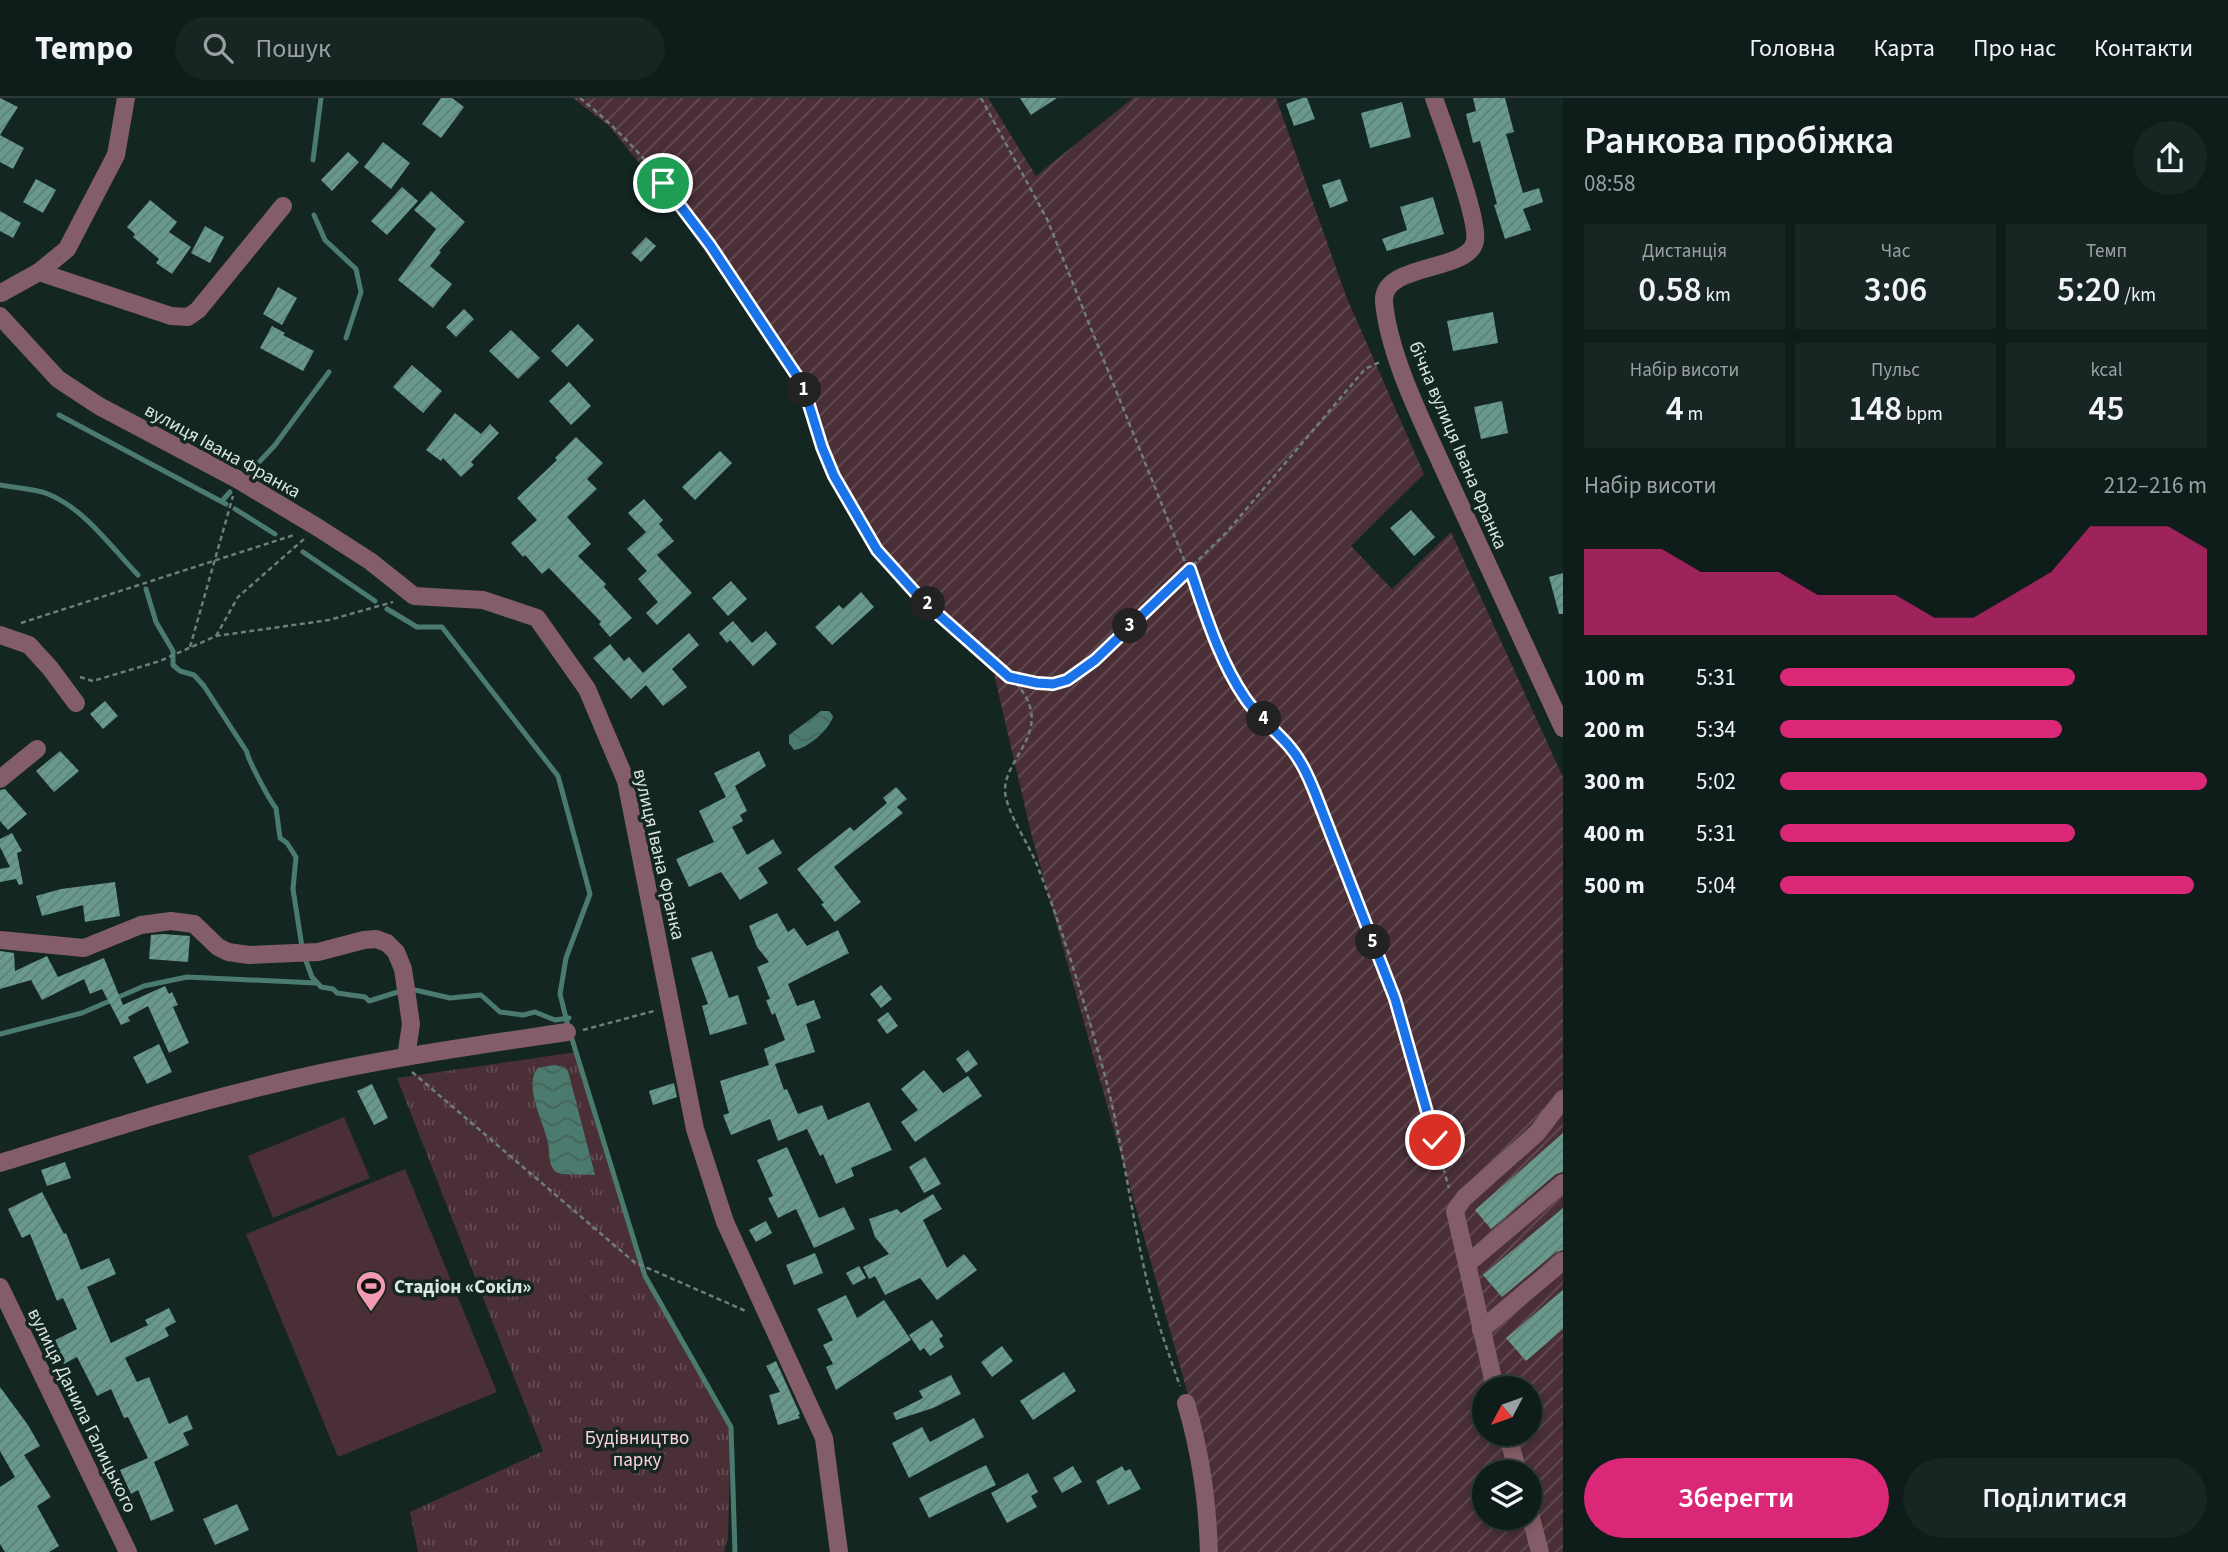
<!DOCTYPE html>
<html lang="uk">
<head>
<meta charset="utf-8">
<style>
  body { margin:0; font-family:"Source Sans 3",sans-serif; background:#172523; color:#f1f3f6; height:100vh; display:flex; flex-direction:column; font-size:26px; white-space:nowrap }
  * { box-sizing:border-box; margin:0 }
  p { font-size:23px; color:#9ba1a2 }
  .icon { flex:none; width:38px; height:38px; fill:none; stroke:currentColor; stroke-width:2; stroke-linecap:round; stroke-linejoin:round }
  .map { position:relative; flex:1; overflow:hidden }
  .sheet { display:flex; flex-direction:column; background:#0e1c1a; width:665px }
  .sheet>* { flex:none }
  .needle { width:46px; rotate:229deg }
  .buttons { position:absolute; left:1472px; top:1278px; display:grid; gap:14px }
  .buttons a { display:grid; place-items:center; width:70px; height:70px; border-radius:50%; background:#0e1c1a; box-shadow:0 4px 10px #0003,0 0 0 2px #2e3a39; font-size:35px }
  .pin { position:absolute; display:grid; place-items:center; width:60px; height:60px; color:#fff; margin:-30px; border:4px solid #fff; border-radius:50%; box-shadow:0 2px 7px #0007 }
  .km { position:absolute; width:35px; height:35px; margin:-18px; border-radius:50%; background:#222; color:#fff; font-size:19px; line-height:35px; text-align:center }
  .round { display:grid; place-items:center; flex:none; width:74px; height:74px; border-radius:37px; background:#172523 }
  .overview { display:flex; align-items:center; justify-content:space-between; height:119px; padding:0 21px }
  h1 { font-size:38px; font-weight:600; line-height:52px }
  .stats { display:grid; grid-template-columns:repeat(3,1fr); gap:10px; height:119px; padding:7px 21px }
  .stats div { display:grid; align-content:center; border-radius:0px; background:#172523; text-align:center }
  .stats b { font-size:35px; font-weight:600 }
  .stats small { font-size:19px; font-weight:400 }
  .stats p { font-size:19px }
  .chart { height:196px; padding:14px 21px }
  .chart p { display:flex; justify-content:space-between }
  .chart svg { width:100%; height:126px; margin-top:7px; fill:#db2777; opacity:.7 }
  .primary-button { display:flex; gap:14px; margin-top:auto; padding:14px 21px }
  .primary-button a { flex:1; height:80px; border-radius:42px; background:#db2777; color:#fff; font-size:28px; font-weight:600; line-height:80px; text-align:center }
  .primary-button a+a { background:#172523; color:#f1f3f6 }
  ul { padding:0 21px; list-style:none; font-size:23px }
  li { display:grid; grid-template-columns:112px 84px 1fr; align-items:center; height:52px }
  li i { height:18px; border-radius:9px; background:#db2777 }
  header { display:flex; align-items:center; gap:42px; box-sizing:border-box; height:98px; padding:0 35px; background:#0e1c1a; border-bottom:2px solid #2e3a39 }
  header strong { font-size:33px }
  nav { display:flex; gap:38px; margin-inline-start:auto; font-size:24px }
  .search { width:490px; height:63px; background:#172523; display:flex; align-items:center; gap:18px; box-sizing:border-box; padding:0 24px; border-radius:38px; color:#9ba1a2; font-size:26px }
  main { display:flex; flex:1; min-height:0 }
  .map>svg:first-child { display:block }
</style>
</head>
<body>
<header>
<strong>Tempo</strong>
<div class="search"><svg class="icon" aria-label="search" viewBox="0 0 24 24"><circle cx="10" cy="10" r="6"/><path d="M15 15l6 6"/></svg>Пошук</div>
<nav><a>Головна</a><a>Карта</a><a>Про нас</a><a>Контакти</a></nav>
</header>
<main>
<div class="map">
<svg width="1563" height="1454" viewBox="0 0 1563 1454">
  <defs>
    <pattern id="grass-tufts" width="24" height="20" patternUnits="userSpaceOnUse" patternTransform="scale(1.75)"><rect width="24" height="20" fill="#4a2f36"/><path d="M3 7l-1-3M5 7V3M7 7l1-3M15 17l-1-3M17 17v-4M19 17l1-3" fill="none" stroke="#644d53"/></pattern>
    <pattern id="garden-furrows" width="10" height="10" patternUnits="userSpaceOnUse" patternTransform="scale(1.75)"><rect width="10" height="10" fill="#4a2f36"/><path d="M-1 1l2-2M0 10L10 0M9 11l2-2" fill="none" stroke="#644d53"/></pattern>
    <pattern id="water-waves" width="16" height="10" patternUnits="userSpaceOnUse" patternTransform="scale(1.75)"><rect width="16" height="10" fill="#4b7b6f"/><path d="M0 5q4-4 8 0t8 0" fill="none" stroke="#46635c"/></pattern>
    <pattern id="building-hatch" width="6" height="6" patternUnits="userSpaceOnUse" patternTransform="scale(1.75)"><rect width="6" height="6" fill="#69998d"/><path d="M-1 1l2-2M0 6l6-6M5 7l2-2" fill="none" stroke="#5d8077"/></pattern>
  </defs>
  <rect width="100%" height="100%" fill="#132622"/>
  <polygon fill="url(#grass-tufts)" points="577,954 646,1175 731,1325 728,1440 724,1454 418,1454 410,1414 543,1353 397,980"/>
  <path fill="url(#garden-furrows)" fill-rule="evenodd" d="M573,0H988L1036,78L1133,0H1276L1346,198L1424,376L1351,448L1392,491L1451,434L1563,679V1454H1218L1211,1379L1031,735L994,576L901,489L867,443L827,375L805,302L760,231L663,94L609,28ZM1484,1290H1530V1335H1484ZM1484,1374H1530V1419H1484Z"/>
  <g fill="#4a2f36">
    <polygon points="344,1019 370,1080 273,1120 248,1058"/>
    <polygon points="405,1071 497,1294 338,1359 246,1136"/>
  </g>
  <g fill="url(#water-waves)">
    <path d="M821,613H829L833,618C831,630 807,651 794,652L789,645V637Z"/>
    <path d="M554,967L564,969L568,973L595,1077L561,1076C557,1074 555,1074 552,1069C548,1061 550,1050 547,1041C543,1024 523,985 538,970Z"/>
  </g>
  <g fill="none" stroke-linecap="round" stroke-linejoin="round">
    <g stroke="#4b7b6f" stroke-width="5">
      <polyline points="313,62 321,0"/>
      <polyline points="314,117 325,142 356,171 361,194 346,240"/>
      <polyline points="59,317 226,406"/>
      <polyline points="249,375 275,347 329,274"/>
      <path d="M0,387C15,390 34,390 48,396C85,411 111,449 138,477"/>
      <polyline points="222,403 230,394"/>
      <polyline points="235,411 275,436"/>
      <polyline points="303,454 375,503"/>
      <path d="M146,491L156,524L173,553V567L180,573L194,577L204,588L247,654C247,660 271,705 276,710L280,740L287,745L296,759L293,791L302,849"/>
      <polyline points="387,511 417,529 442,529 558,678 590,796 566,860 560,896 568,928 645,1178 731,1329 735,1454"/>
      <polyline points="306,863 312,879 321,889 333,891 337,895 365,899 369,903 401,893"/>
      <polyline points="415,892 450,900 481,897 500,914 523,917 535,914 555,922 569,920"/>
      <polyline points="0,936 82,915 144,888 187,879 316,885"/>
    </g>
  </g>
  <g fill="url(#building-hatch)">
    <polygon points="0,0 18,9 0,37 24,50 13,71 0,64"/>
    <polygon points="441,0 452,0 464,9 441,40 422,26"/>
    <polygon points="1020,0 1057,0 1031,17"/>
    <polygon points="1302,0 1307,0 1315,21 1294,28 1286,6"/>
    <polygon points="1473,0 1505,0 1514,34 1506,36 1523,95 1539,90 1543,104 1523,111 1531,132 1505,141 1494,107 1497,106 1480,43 1473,45 1466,16 1476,13"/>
    <polygon points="1402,4 1411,39 1370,50 1361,15"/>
    <polygon points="383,44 410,65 391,91 364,69"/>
    <polygon points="348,54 359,64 332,93 321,82"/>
    <polygon points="36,81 56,92 43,115 23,104"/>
    <polygon points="1340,81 1348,103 1330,110 1322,87"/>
    <polygon points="402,89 418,103 387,137 371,123"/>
    <polygon points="431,93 465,124 439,153 441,154 430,168 452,186 433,210 398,182 436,131 414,112"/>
    <polygon points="1433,99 1444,136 1387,153 1382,141 1407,132 1400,109"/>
    <polygon points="150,102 177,124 169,134 191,149 172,176 156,165 159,161 133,139 135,136 127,129"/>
    <polygon points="0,113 21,125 13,140 0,133"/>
    <polygon points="205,128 224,139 210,165 191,155"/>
    <polygon points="646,139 656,148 641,164 631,155"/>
    <polygon points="278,189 297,200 282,227 263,216"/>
    <polygon points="464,211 474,221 456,239 446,229"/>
    <polygon points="1493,214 1498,245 1453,253 1447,223"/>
    <polygon points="578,226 594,242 567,269 551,253"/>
    <polygon points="272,228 285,235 283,237 314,253 303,273 260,250"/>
    <polygon points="511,232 540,260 518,281 489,253"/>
    <polygon points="412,267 442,293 423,315 393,289"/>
    <polygon points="569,284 591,308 571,327 549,303"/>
    <polygon points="1502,303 1508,335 1481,341 1474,309"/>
    <polygon points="455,315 481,336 490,326 499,335 471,364 474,367 461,379 443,360 441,363 426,352"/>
    <polygon points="576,339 603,365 587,381 597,391 567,419 591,446 578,458 606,486 604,489 632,520 610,539 599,526 601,524 549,470 542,476 525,457 523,459 511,445 537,422 517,400 557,362 555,360"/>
    <polygon points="720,353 732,365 695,402 682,389"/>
    <polygon points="644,401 663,422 659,426 674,443 657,457 692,495 657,527 646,515 658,504 638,481 647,473 627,451 646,434 628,415"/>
    <polygon points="1411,412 1435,439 1414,458 1390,430"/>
    <polygon points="1563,475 1563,516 1559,516 1549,479"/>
    <polygon points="731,483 747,501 728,518 712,500"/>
    <polygon points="861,494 874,509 832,547 815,529 839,507 843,511"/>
    <polygon points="733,523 752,545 766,533 777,546 753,568 730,542 727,545 719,535"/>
    <polygon points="689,535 699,547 672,571 687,589 663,608 646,587 631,601 593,560 610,546 624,563 629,559 643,575"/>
    <polygon points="105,603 118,618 103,631 90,616"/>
    <polygon points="60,653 79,673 54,694 36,673"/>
    <polygon points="759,653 766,668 735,688 747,713 740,717 743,723 732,729 747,757 773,741 782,755 758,770 768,785 740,802 721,774 689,789 676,761 714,744 699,713 726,699 714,675"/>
    <polygon points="896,689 907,701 897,709 903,715 834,769 861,804 835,824 821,806 824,805 797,771 850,729 854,733 887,705 883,700"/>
    <polygon points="5,691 27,716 8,732 0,723 0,692"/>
    <polygon points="12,735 22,753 17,755 23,786 19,787 16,781 0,784 0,771 10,769 0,749 0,741"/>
    <polygon points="115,784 120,818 85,824 83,807 42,818 36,798 61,791"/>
    <polygon points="777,815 788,834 794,830 807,848 838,832 849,855 788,886 797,908 814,902 821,920 806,926 815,954 775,966 784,992 787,991 798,1016 822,1007 828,1022 869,1004 892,1052 851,1070 854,1078 836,1086 823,1056 820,1058 807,1031 778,1043 770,1021 731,1037 723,1017 729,1015 720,983 769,967 764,951 785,942 775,915 772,917 766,902 770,901 757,869 769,864 757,849 749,828"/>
    <polygon points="163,836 190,838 188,864 149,861 151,837"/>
    <polygon points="0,853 14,855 15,873 47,858 58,879 104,860 123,907 165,888 169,896 172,894 178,907 173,909 189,945 169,955 148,908 128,919 130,923 121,927 102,891 90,896 84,881 42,902 31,882 0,891"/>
    <polygon points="712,853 729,900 738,897 747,926 710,937 702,908 708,906 691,860"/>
    <polygon points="881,887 892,901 881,910 870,896"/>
    <polygon points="888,914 898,928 887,936 877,922"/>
    <polygon points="159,946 172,974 147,986 133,959"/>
    <polygon points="968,952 978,966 966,975 956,961"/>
    <polygon points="924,972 943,995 968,978 982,998 915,1044 901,1024 918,1012 901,991"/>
    <polygon points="674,985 677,999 653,1007 649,993"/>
    <polygon points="372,986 388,1020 374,1027 357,993"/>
    <polygon points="1563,1035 1563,1074 1556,1076 1491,1131 1475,1112"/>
    <polygon points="787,1049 819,1120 844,1109 855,1131 814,1150 796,1111 778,1120 768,1100 773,1098 757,1062"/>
    <polygon points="925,1059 941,1086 924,1095 909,1069"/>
    <polygon points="65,1064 71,1080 47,1088 41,1072"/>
    <polygon points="42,1094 64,1136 66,1135 81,1172 109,1160 116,1176 87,1189 111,1245 148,1227 145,1222 169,1210 176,1224 165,1230 169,1238 125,1260 137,1284 149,1279 169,1326 187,1317 193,1331 183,1335 189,1347 154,1364 174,1413 151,1423 138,1392 131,1396 120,1372 148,1360 128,1319 124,1320 111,1291 97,1298 77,1259 64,1266 53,1243 77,1231 63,1200 57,1203 30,1136 22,1140 8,1111"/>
    <polygon points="933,1096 942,1111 923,1122 947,1170 964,1156 977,1172 937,1202 920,1180 885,1197 875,1178 869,1181 863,1169 889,1156 875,1139 869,1121 897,1111 901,1115"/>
    <polygon points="1563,1110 1563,1152 1556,1154 1502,1199 1483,1177"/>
    <polygon points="766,1123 772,1135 756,1144 749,1132"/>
    <polygon points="815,1155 823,1175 794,1187 786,1167"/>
    <polygon points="859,1168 866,1180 853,1187 846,1175"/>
    <polygon points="1563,1192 1563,1231 1526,1263 1506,1240"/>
    <polygon points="846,1197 857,1220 884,1202 911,1242 836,1292 826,1269 833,1266 823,1247 833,1242 817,1211"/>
    <polygon points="932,1222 943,1238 939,1241 944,1249 930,1258 924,1250 920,1253 909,1237"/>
    <polygon points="1002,1248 1013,1263 992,1279 981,1264"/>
    <polygon points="776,1263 800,1316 798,1317 800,1320 778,1327 769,1297 780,1294 766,1268"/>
    <polygon points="1064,1274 1076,1293 1033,1322 1020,1303"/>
    <polygon points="951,1277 961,1296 933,1310 896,1322 893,1315 923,1300 919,1293"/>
    <polygon points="0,1289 28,1327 40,1348 24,1357 51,1399 37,1408 59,1448 49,1454 5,1454 0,1446 0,1389 15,1379 0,1353"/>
    <polygon points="974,1320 984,1339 909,1380 892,1345 922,1329 930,1344"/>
    <polygon points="986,1367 996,1387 929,1420 919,1400"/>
    <polygon points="1073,1368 1082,1384 1062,1395 1053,1380"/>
    <polygon points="1122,1368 1125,1373 1130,1371 1141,1391 1108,1407 1096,1383"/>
    <polygon points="1028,1375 1038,1394 1031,1398 1037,1409 1007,1425 991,1395"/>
    <polygon points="237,1406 249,1432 215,1447 203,1421"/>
  </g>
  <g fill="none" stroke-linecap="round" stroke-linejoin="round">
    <g stroke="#6f7e7b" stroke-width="2.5" stroke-dasharray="5 3.5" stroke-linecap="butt">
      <path d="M580,0C673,74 734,183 799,281C810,303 814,327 822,350C835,385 854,419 875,450C902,488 941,518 975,549C993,565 1021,583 1029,606C1043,643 998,667 1006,700C1013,726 1030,747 1039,772C1063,833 1082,897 1100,960C1123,1039 1131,1123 1152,1203C1160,1232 1170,1260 1180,1288"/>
      <polyline points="981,0 1047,121 1230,576 1246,603 1290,649 1303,668 1315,695 1395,901 1449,1090"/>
      <polyline points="21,525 294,437"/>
      <polyline points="216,538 238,499 304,441"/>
      <polyline points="190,549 233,398"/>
      <polyline points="80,579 93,583 160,563 216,538 329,522 393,504"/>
      <polyline points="1009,579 1037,585 1053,586 1067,582 1095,562 1226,435 1365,271 1380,264"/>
      <polyline points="583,932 654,913"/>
      <polyline points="412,974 634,1164 748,1214"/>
    </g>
    <g stroke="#835d67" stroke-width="18">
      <path d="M1434,0C1443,27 1479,120 1475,143C1469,175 1381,164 1384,204C1389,258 1423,325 1445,374C1484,460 1524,545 1563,630"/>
      <polyline points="39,174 171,218 188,219 198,212 283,108"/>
      <polyline points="1,195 39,174 67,151 116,57 126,0"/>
      <polyline points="0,218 58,281 99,308 237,381 317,429 370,463 414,498 483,502 537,520 587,591 626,683 695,1031 725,1124 824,1340 839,1454"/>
      <polyline points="0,537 29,547 50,570 76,605"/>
      <polyline points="0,681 37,651"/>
      <polyline points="0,842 84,850 141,827 171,823 194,826 218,849 228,854 249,857 318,854 364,842 376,841 387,845 396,854 403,871 411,926 406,959"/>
      <path d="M0,1065C88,1038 175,1009 265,988C364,963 466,949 567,934"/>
      <polyline points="1467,1166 1563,1085"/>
      <polyline points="0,1189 128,1454"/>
      <polyline points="1481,1232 1563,1163"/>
      <polyline points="1495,1290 1455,1113 1464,1100 1537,1035 1563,1001"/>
      <path d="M1186,1305C1201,1357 1207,1400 1209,1454"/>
      <polyline points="1507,1335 1518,1374"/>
      <polyline points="1530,1416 1540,1454"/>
    </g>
  </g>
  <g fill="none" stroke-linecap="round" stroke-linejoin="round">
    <g stroke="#fff" stroke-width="14">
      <path id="route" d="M663,85L710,147L799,281L806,297L822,349L834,378L877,452L922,502L1009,579L1037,585L1053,586L1067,582L1095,562L1190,471C1205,515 1219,562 1245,600C1257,618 1275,632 1289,648C1301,662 1308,678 1315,695L1395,901L1435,1042"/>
    </g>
    <use href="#route" stroke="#1a73e8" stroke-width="9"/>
  </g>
  <defs>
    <g id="stadium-pin" transform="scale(1.575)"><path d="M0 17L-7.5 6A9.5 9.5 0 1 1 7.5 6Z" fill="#f19ab2" stroke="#132622"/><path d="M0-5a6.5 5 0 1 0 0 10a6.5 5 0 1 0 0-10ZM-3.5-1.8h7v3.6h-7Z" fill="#111"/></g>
  </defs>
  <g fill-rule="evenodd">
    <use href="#stadium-pin" x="371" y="1188"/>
  </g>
  <g text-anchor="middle" stroke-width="7" stroke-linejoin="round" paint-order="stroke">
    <g font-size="19" fill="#d9e5e2" stroke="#132622">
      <text transform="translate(1459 347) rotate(67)" y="7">бічна вулиця Івана Франка</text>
      <text transform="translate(223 352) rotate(29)" y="7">вулиця Івана Франка</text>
      <text transform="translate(660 756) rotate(77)" y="7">вулиця Івана Франка</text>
      <text transform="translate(83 1312) rotate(64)" y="7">вулиця Данила Галицького</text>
    </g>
    <g font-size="19" font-weight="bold" fill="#d9e5e2" stroke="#132622" text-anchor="start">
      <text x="394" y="1195">Стадіон «Сокіл»</text>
    </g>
    <g font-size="19" fill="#fdd1dc" stroke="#132622">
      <text x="637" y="1346">Будівництво<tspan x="637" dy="22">парку</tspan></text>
    </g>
  </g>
</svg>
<div class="buttons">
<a><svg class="needle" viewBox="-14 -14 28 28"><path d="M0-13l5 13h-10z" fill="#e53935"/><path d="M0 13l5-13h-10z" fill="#9ba1a2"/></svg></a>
<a><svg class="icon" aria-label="layers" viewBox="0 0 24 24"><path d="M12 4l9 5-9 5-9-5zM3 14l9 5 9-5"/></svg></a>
</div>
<div class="pin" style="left:663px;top:85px;background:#1e9e55"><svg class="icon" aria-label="arrive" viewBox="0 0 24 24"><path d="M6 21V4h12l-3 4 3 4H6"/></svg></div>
<div class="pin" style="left:1435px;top:1042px;background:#d93025"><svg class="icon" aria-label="check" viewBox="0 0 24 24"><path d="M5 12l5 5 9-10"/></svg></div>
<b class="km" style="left:804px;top:292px">1</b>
<b class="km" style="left:928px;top:506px">2</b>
<b class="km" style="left:1130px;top:528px">3</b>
<b class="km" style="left:1264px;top:621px">4</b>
<b class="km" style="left:1373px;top:844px">5</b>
</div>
<section class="sheet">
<div class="overview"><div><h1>Ранкова пробіжка</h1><p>08:58</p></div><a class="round"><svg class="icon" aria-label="share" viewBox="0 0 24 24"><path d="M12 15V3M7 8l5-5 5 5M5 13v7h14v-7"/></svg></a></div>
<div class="stats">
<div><p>Дистанція</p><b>0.58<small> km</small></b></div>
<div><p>Час</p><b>3:06</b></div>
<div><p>Темп</p><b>5:20<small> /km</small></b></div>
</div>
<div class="stats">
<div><p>Набір висоти</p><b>4<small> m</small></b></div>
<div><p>Пульс</p><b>148<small> bpm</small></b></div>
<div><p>kcal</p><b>45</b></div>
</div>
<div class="chart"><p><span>Набір висоти</span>212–216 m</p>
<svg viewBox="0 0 160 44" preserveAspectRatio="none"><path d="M0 44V14L10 14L20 14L30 22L40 22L50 22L60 30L70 30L80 30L90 38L100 38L110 30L120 22L130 6L140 6L150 6L160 14V44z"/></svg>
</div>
<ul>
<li><b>100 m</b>5:31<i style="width:69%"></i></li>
<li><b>200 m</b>5:34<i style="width:66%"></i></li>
<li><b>300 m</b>5:02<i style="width:100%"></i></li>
<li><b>400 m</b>5:31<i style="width:69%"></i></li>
<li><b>500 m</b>5:04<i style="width:97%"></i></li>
</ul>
<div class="primary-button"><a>Зберегти</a><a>Поділитися</a></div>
</section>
</main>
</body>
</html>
